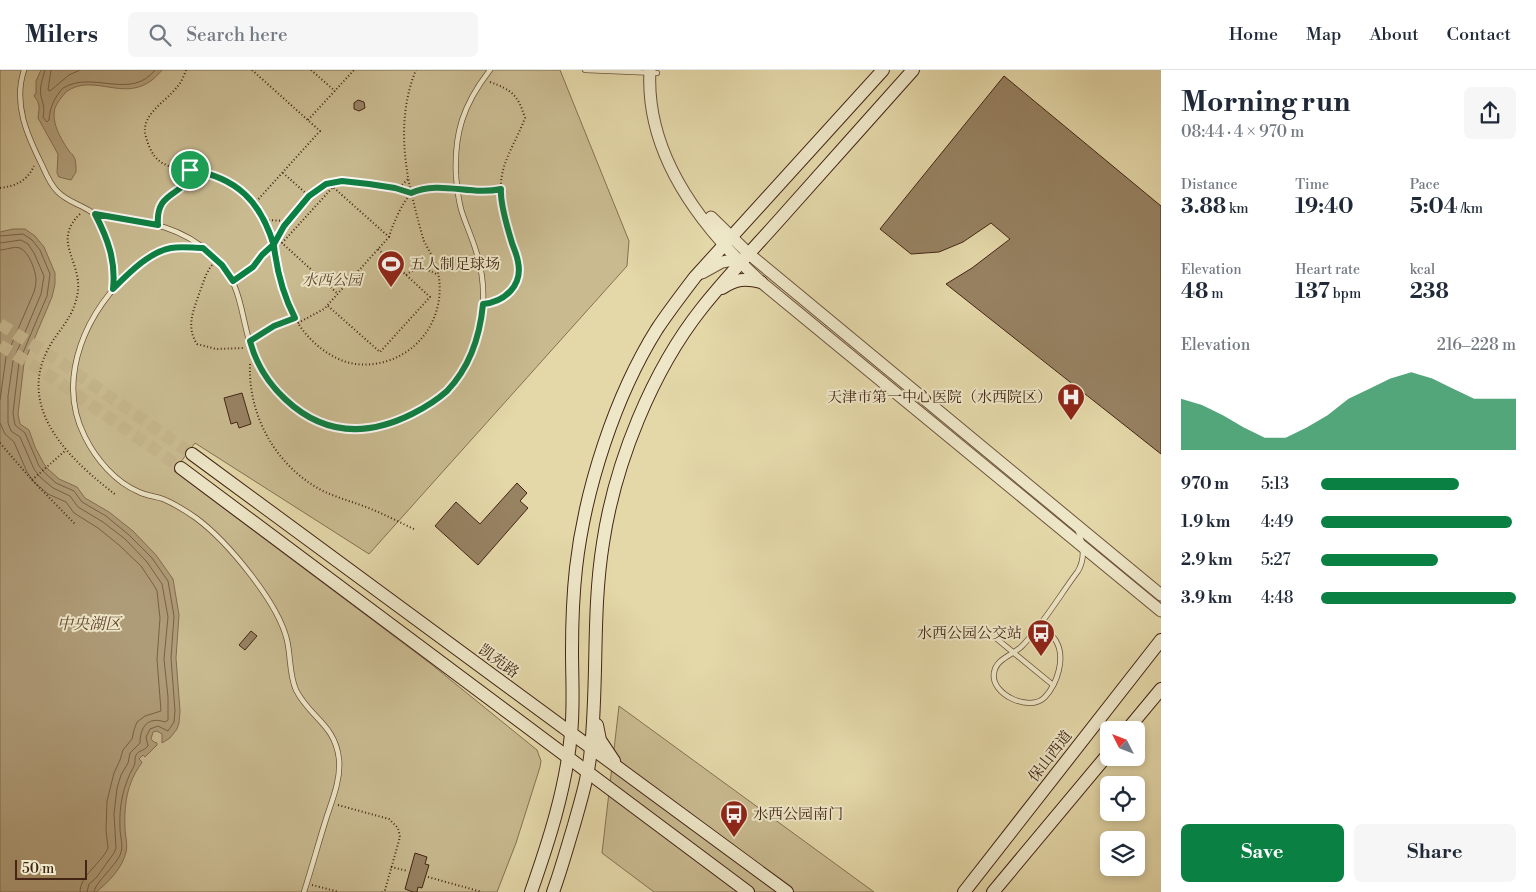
<!DOCTYPE html>
<html lang="en">
<head>
<meta charset="utf-8">
<style>
  body { margin:0; font-family:"Libre Bodoni","Noto Serif SC",serif; background:#f6f6f7; color:#1f2937; height:100vh; display:flex; flex-direction:column; font-size:19px; white-space:nowrap }
  * { box-sizing:border-box; margin:0 }
  p { font-size:16px; color:#747a83 }
  .icon { flex:none; width:28px; height:28px; fill:none; stroke:currentColor; stroke-width:2; stroke-linecap:round; stroke-linejoin:round }
  .map { position:relative; flex:1; overflow:hidden }
  .details { display:flex; flex-direction:column; background:#fff; width:375px }
  .details>* { flex:none }
  .needle { width:32px; rotate:312deg }
  .fabs { position:absolute; left:1100px; top:651px; display:grid; gap:10px }
  .fabs a { display:grid; place-items:center; width:45px; height:45px; border-radius:8px; background:#fff; box-shadow:0 2px 8px #0003; font-size:25px }
  .scale { position:absolute; left:15px; bottom:12px; width:72px; box-sizing:border-box; padding-left:5px; border:2px solid #442515; border-top:0; font-size:14px; line-height:18px; white-space:nowrap; color:#442515; -webkit-text-stroke:4px #ede6c7; paint-order:stroke }
  .pin { position:absolute; display:grid; place-items:center; width:42px; height:42px; color:#fff; margin:-21px; border:2px solid #fff; border-radius:50%; box-shadow:0 1px 5px #0007 }
  .round { display:grid; place-items:center; flex:none; width:52px; height:52px; border-radius:8px; background:#f6f6f7 }
  .overview { display:flex; align-items:center; justify-content:space-between; height:85px; padding:0 20px }
  h1 { font-size:28px; font-weight:700; line-height:38px }
  .stats { display:grid; grid-template-columns:repeat(3,1fr); gap:8px; height:85px; padding:5px 20px }
  .stats div { display:grid; align-content:center }
  .stats b { font-size:21px; font-weight:700 }
  .stats small { font-size:14px; font-weight:400 }
  .stats p { font-size:14px }
  .chart { height:140px; padding:10px 20px }
  .chart p { display:flex; justify-content:space-between }
  .chart svg { width:100%; height:90px; margin-top:5px; fill:#0b8043; opacity:.7 }
  .primary-button { display:flex; gap:10px; margin-top:auto; padding:10px 20px }
  .primary-button a { flex:1; height:58px; border-radius:8px; background:#0b8043; color:#fff; font-size:20px; font-weight:700; line-height:58px; text-align:center }
  .primary-button a+a { background:#f6f6f7; color:#1f2937 }
  ul { padding:0 20px; list-style:none; font-size:16px }
  li { display:grid; grid-template-columns:80px 60px 1fr; align-items:center; height:38px }
  li i { height:12px; border-radius:6px; background:#0b8043 }
  header { display:flex; align-items:center; gap:30px; box-sizing:border-box; height:70px; padding:0 25px; background:#fff; border-bottom:1px solid #e0e1e3 }
  header strong { font-size:24px }
  nav { display:flex; gap:28px; margin-inline-start:auto; font-size:18px }
  .search { width:350px; height:45px; background:#f6f6f7; display:flex; align-items:center; gap:12px; box-sizing:border-box; padding:0 18px; border-radius:8px; color:#747a83; font-size:19px }
  main { display:flex; flex:1; min-height:0 }
  .map>svg:first-child { display:block }
</style>
</head>
<body>
<header>
<strong>Milers</strong>
<div class="search"><svg class="icon" aria-label="search" viewBox="0 0 24 24"><circle cx="10" cy="10" r="6"/><path d="M15 15l6 6"/></svg>Search here</div>
<nav><a>Home</a><a>Map</a><a>About</a><a>Contact</a></nav>
</header>
<main>
<div class="map">
<svg width="1161" height="822" viewBox="0 0 1161 822">
  <rect width="100%" height="100%" fill="#e4d8a9"/>
  <filter id="stains"><feTurbulence type="fractalNoise" baseFrequency=".004" numOctaves="4"/><feColorMatrix values="0 0 0 0 .2 0 0 0 0 .09 0 0 0 0 .02 0 0 0 .5 -.17"/></filter>
  <radialGradient id="worn" r=".72"><stop offset=".6" stop-color="#630" stop-opacity="0"/><stop offset="1" stop-color="#630" stop-opacity=".3"/></radialGradient>
  <g fill="#c9ba90" stroke="#867052">
    <polygon points="0,0 560,0 629,171 627,196 369,484 195,373 174,401 431,594 537,680 541,691 540,697 516,773 497,822 0,822"/>
    <polygon points="619,636 874,822 654,822 602,783"/>
  </g>
  <g fill="#ae9b77" stroke="#846c50">
    <path d="M41,0H162C130,40 96,0 66,22C62,27 57,32 55,38C51,53 61,69 69,81C70,83 73,84 74,87C76,90 76,97 76,102L71,110L59,107L57,103L58,84L38,48C39,39 41,34 34,26L36,23V11Z"/>
    <path d="M13,159H25L35,166L44,177L55,203V214L52,227L24,293L18,344L20,354L29,360L35,377L44,394L48,399L59,409L77,417L85,428L109,442L133,461L156,485L173,509L179,545L176,588L180,641L179,653L177,659L170,668L162,673V664L157,661L153,662L151,669L154,672L157,673V675L145,687L143,685L139,689L142,692L141,694C127,713 124,735 125,758C125,766 128,774 126,782C123,797 108,813 96,822H0V162Z"/>
  </g>
  <g fill="none" stroke-linecap="round" stroke-linejoin="round">
    <g stroke="#796046" stroke-width="1">
      <path d="M45,0C43,8 39,17 41,26C43,35 45,37 43,47L47,52L49,50C50,37 54,28 63,18C93,0 131,31 155,0"/>
      <polyline points="51,0 48,20 50,21 69,5 80,0"/>
      <path d="M0,166L23,164L32,170L40,180L50,204L47,226L19,292L13,343L15,355L25,363L39,396L45,403L56,413L74,421L82,432L106,446L129,465L152,488L168,511L174,546L171,588L175,641L174,652L168,661L158,656L150,659L146,667L148,676C144,681 139,680 136,685C134,689 136,692 134,696C123,716 119,735 120,758C120,767 124,776 120,785C115,796 94,814 94,822"/>
      <path d="M0,173L21,170L28,174L34,183L44,206L41,224L13,291L8,326V353L11,361L20,367L34,399L40,407L53,418L70,426L78,437L103,452L125,469L147,492L162,514L168,547L164,589L168,627V650L165,652C148,646 140,657 140,673L130,683L128,693L121,705L117,718L114,744L116,778L114,783L96,808L89,814L87,822"/>
      <path d="M0,180C6,180 14,176 20,178C29,182 36,201 36,210C36,214 35,218 34,222L6,287L0,330"/>
      <path d="M0,353L5,364L14,372L27,402L34,412L48,424L66,432L74,443L98,458L119,475L141,496L155,517L157,521L160,548L157,589L161,641L145,646L137,652L134,660L132,669L123,680L120,690L114,703L107,731L106,760L108,778C101,794 80,805 80,822"/>
    </g>
  </g>
  <g fill="#978262" stroke="#442515">
    <polygon points="1004,6 1161,136 1161,384 946,214 972,198 1010,169 991,153 963,172 939,182 911,184 880,159"/>
    <polygon points="358,30 364,32 365,38 359,41 354,39 354,33"/>
    <polygon points="242,323 251,354 239,358 237,352 231,354 224,328"/>
    <polygon points="517,413 527,423 520,431 528,438 478,495 435,456 456,432 480,454"/>
    <polygon points="251,561 257,566 245,580 239,575"/>
    <polygon points="415,783 427,787 425,794 429,795 422,818 418,817 417,822 413,822 405,819"/>
  </g>
  <g fill="none" stroke-linecap="round" stroke-linejoin="round">
    <g stroke="#c4b48b" stroke-width="12" stroke-dasharray="12 6" stroke-linecap="butt">
      <polyline points="0,254 56,289 192,384"/>
      <polyline points="0,275 47,304 181,398"/>
    </g>
    <g stroke="#6c523a" stroke-width="6">
      <g id="service">
        <path d="M24,0C13,34 27,65 42,95C46,104 50,114 57,121C66,131 79,134 90,141C109,154 115,198 113,219"/>
        <polyline points="585,0 657,3"/>
        <path d="M95,145C140,152 176,152 212,185C248,217 238,253 257,292C284,349 346,376 404,348C444,329 469,302 480,258C485,233 484,205 476,181C472,167 465,153 461,139C458,128 457,117 456,106C454,63 463,35 490,0"/>
        <path d="M203,178C191,177 177,175 166,179C154,183 143,192 134,199C87,238 55,308 85,367C96,389 115,412 139,422C147,426 155,426 163,429C175,434 186,441 196,448C227,471 278,532 287,570C291,587 289,604 296,620C310,648 335,654 339,689C341,708 333,728 327,746C319,771 312,797 304,822"/>
        <path d="M1039,555C1045,560 1052,564 1056,571C1066,588 1057,614 1045,627C1030,643 990,624 994,603C996,588 1014,585 1023,575C1044,553 1060,525 1078,501C1085,489 1084,474 1078,461"/>
        <polyline points="997,569 1053,615"/>
      </g>
    </g>
    <g stroke="#6c523a" stroke-width="13">
      <g id="tertiary">
        <path d="M650,0C645,84 702,158 761,212L1161,541"/>
        <polyline points="711,147 749,184 1161,525"/>
        <polyline points="702,203 722,192 740,189"/>
      </g>
    </g>
    <g stroke="#442515" stroke-width="14">
      <g id="secondary">
        <path d="M722,218C736,209 745,208 761,212"/>
        <polyline points="192,384 787,822"/>
        <polyline points="181,398 748,822"/>
        <polyline points="597,655 600,670 614,691"/>
        <polyline points="1127,660 1161,619"/>
        <path d="M531,822C549,771 566,718 571,664C574,637 572,609 572,581C572,553 573,525 576,498C585,419 615,326 657,259C669,241 682,224 695,207L883,0"/>
        <path d="M553,822C561,800 567,778 574,755C581,730 589,704 591,678C598,609 592,541 603,473C615,393 652,301 702,238C729,204 760,172 789,139C830,93 872,46 913,0"/>
        <polyline points="964,822 1161,570"/>
        <polyline points="993,822 1109,683"/>
      </g>
    </g>
    <g stroke="#442515" stroke-width="2" stroke-dasharray="1 2.5" stroke-linecap="butt">
      <path d="M186,0C184,6 181,13 177,17C166,32 139,45 146,67C155,100 171,96 199,102C215,105 232,112 244,123C259,137 270,156 274,176C276,185 276,194 278,203C286,240 305,275 341,290C359,298 384,295 401,285C433,268 447,229 436,195C433,187 428,179 424,171C419,155 415,138 411,122C402,82 400,38 416,0"/>
      <polyline points="252,0 320,61 254,134"/>
      <polyline points="311,0 335,21"/>
      <path d="M490,12C512,20 518,25 525,48C517,70 503,89 501,112C499,132 507,154 511,172C513,179 518,186 519,194C520,211 509,232 490,233"/>
      <polyline points="308,50 354,0"/>
      <path d="M0,118C16,116 27,111 34,96"/>
      <polyline points="395,118 411,123"/>
      <polyline points="465,121 482,122 500,119"/>
      <path d="M309,126C334,102 365,114 395,118L401,116L409,108"/>
      <path d="M80,144C52,171 81,190 78,221C74,249 58,259 47,281C17,342 73,392 116,425"/>
      <path d="M157,147C160,119 187,125 190,101"/>
      <polyline points="265,150 288,151"/>
      <path d="M389,167C392,156 403,130 412,123C418,118 443,116 451,118"/>
      <path d="M212,195C205,204 203,214 199,224C193,242 186,257 197,274L216,279L245,278"/>
      <path d="M406,205C418,196 426,198 438,205"/>
      <polyline points="238,208 253,197 262,185 274,174 284,156 309,126 283,103"/>
      <polyline points="328,236 380,282 430,227 378,179"/>
      <polyline points="298,253 324,239 389,167 333,117 282,173 338,224"/>
      <polyline points="256,268 274,256 294,249"/>
      <path d="M250,294C248,345 275,395 321,420C337,428 354,432 371,439C386,445 401,453 416,460"/>
      <polyline points="0,373 32,410 76,455"/>
      <polyline points="32,410 66,380"/>
      <polyline points="338,735 389,749 398,758 400,767 385,820 382,822"/>
      <polyline points="391,797 408,801"/>
      <polyline points="428,807 482,822"/>
      <polyline points="312,815 339,822"/>
    </g>
    <use href="#service" stroke="#ede6c7" stroke-width="4.5"/>
    <use href="#tertiary" stroke="#ede6c7" stroke-width="11"/>
    <use href="#secondary" stroke="#ede6c7" stroke-width="12"/>
  </g>
  <g fill="none" stroke-linecap="round" stroke-linejoin="round">
    <g stroke="#fff" stroke-width="10">
      <path id="route" d="M190,100C187,128 155,118 158,155L95,144C108,169 116,191 113,219C128,204 149,182 171,178C181,176 193,178 203,178L222,195L233,211L253,197L262,185L274,174L284,156L309,126L326,114L342,111L369,114L395,118L411,123C440,110 471,126 501,119C500,132 508,160 512,173C514,179 517,185 518,192C523,215 505,232 483,234C480,266 469,298 447,321C437,330 424,338 412,344C366,367 323,365 285,329C268,313 256,294 250,271L274,256L295,248C283,225 277,202 274,176C261,132 237,107 190,100"/>
    </g>
    <use href="#route" stroke="#0b8043" stroke-width="6"/>
  </g>
  <defs>
    <g id="stadium-pin" transform="scale(1.4375)"><path d="M0 17L-7.5 6A9.5 9.5 0 1 1 7.5 6Z" fill="#8f2418" stroke="#ede6c7"/><path d="M0-5a6.5 5 0 1 0 0 10a6.5 5 0 1 0 0-10ZM-3.5-1.8h7v3.6h-7Z" fill="#fff"/></g>
    <g id="hospital-pin" transform="scale(1.4375)"><path d="M0 17L-7.5 6A9.5 9.5 0 1 1 7.5 6Z" fill="#8f2418" stroke="#ede6c7"/><path d="M-5-5h3v3.5h4V-5h3V5h-3V1.5h-4V5h-3Z" fill="#fff"/></g>
    <g id="bus-pin" transform="scale(1.4375)"><path d="M0 17L-7.5 6A9.5 9.5 0 1 1 7.5 6Z" fill="#8f2418" stroke="#ede6c7"/><path d="M-5-6H5V4H4V6H2V4H-2V6H-4V4H-5ZM-3.5-4V0h7V-4ZM-3.5 1.2v1.5H-2V1.2ZM2 1.2v1.5H3.5V1.2Z" fill="#fff"/></g>
  </defs>
  <g fill-rule="evenodd">
    <use href="#stadium-pin" x="391" y="194"/>
    <use href="#hospital-pin" x="1071" y="327"/>
    <use href="#bus-pin" x="1041" y="563"/>
    <use href="#bus-pin" x="734" y="744"/>
  </g>
  <g text-anchor="middle" stroke-width="4" stroke-linejoin="round" paint-order="stroke">
    <g font-size="15" fill="#442515" stroke="#ede6c7" text-anchor="start">
      <text x="410" y="199">五人制足球场</text>
      <text x="1052" y="332" text-anchor="end">天津市第一中心医院（水西院区）</text>
      <text x="1022" y="568" text-anchor="end">水西公园公交站</text>
      <text x="753" y="749">水西公园南门</text>
    </g>
    <g font-size="15" font-style="italic" fill="#5f432e" stroke="#ede6c7">
      <text x="332" y="215">水西公园</text>
    </g>
    <g font-size="15" fill="#442515" stroke="#ede6c7">
      <text transform="translate(499 591) rotate(36)" y="5">凯苑路</text>
      <text transform="translate(1050 686) rotate(-52)" y="5">保山西道</text>
    </g>
    <g font-size="16" font-style="italic" fill="#644832" stroke="#ede6c7">
      <text x="89" y="559">中央湖区</text>
    </g>
  </g>
  <rect width="100%" height="100%" filter="url(#stains)"/>
  <rect width="100%" height="100%" fill="url(#worn)"/>
</svg>
<div class="fabs">
<a><svg class="needle" viewBox="-14 -14 28 28"><path d="M0-13l5 13h-10z" fill="#e53935"/><path d="M0 13l5-13h-10z" fill="#747a83"/></svg></a>
<a><svg class="icon" aria-label="locate" viewBox="0 0 24 24"><circle cx="12" cy="12" r="6"/><path d="M12 2v4M12 18v4M2 12h4M18 12h4"/></svg></a>
<a><svg class="icon" aria-label="layers" viewBox="0 0 24 24"><path d="M12 4l9 5-9 5-9-5zM3 14l9 5 9-5"/></svg></a>
</div>
<div class="scale">50 m</div>
<div class="pin" style="left:190px;top:100px;background:#1e9e55"><svg class="icon" aria-label="arrive" viewBox="0 0 24 24"><path d="M6 21V4h12l-3 4 3 4H6"/></svg></div>
</div>
<section class="details">
<div class="overview"><div><h1>Morning run</h1><p>08:44 · 4 × 970 m</p></div><a class="round"><svg class="icon" aria-label="share" viewBox="0 0 24 24"><path d="M12 15V3M7 8l5-5 5 5M5 13v7h14v-7"/></svg></a></div>
<div class="stats">
<div><p>Distance</p><b>3.88<small> km</small></b></div>
<div><p>Time</p><b>19:40</b></div>
<div><p>Pace</p><b>5:04<small> /km</small></b></div>
</div>
<div class="stats">
<div><p>Elevation</p><b>48<small> m</small></b></div>
<div><p>Heart rate</p><b>137<small> bpm</small></b></div>
<div><p>kcal</p><b>238</b></div>
</div>
<div class="chart"><p><span>Elevation</span>216–228 m</p>
<svg viewBox="0 0 160 44" preserveAspectRatio="none"><path d="M0 44V19L10 22L20 27L30 33L40 38L50 38L60 33L70 27L80 19L90 14L100 9L110 6L120 9L130 14L140 19L150 19L160 19V44z"/></svg>
</div>
<ul>
<li><b>970 m</b>5:13<i style="width:71%"></i></li>
<li><b>1.9 km</b>4:49<i style="width:98%"></i></li>
<li><b>2.9 km</b>5:27<i style="width:60%"></i></li>
<li><b>3.9 km</b>4:48<i style="width:100%"></i></li>
</ul>
<div class="primary-button"><a>Save</a><a>Share</a></div>
</section>
</main>
</body>
</html>
